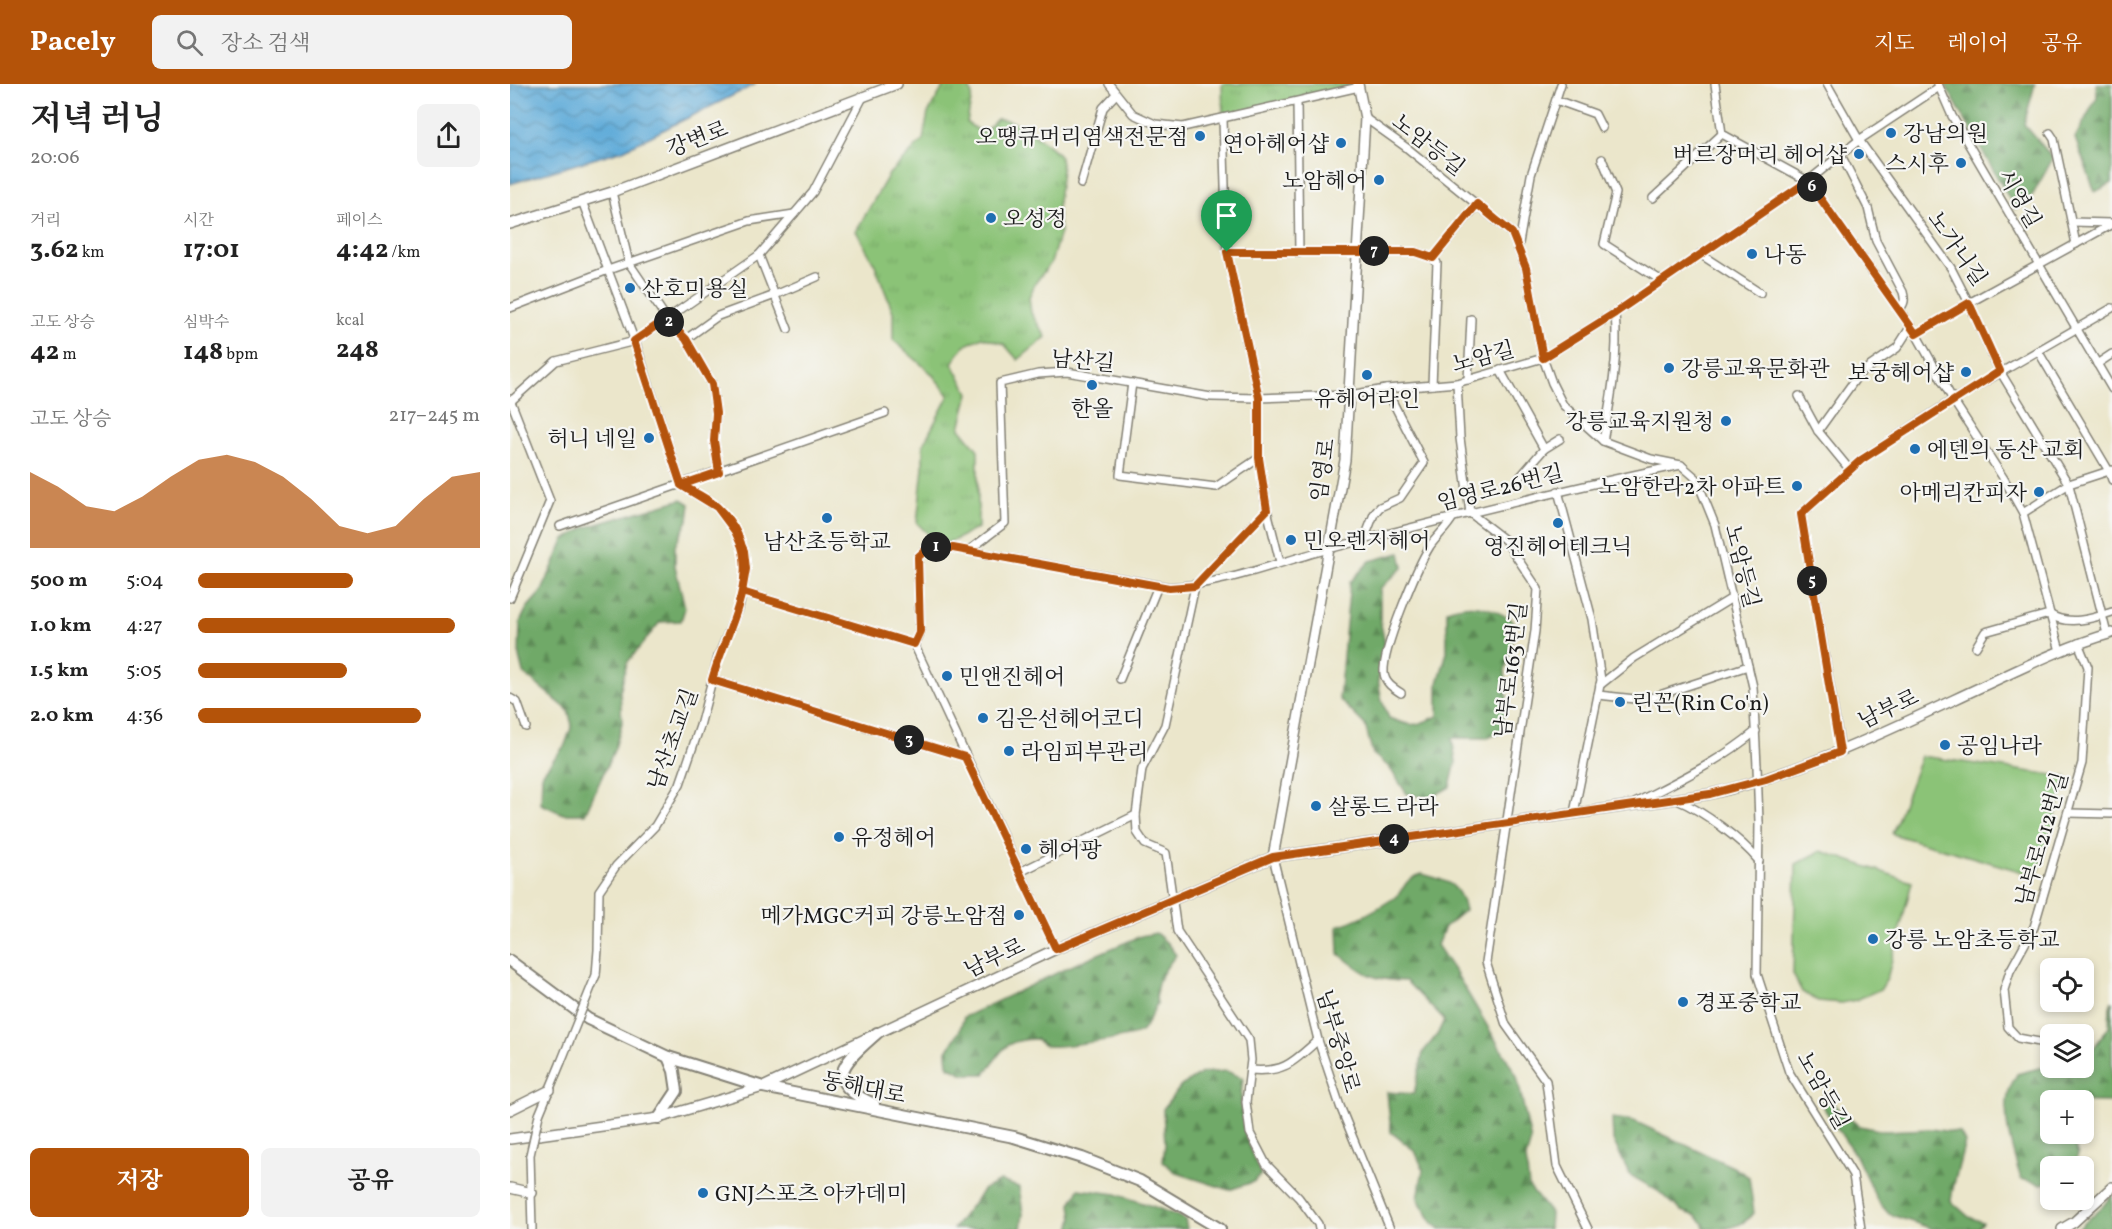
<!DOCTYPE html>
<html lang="ko">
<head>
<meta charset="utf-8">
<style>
  body { margin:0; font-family:Vollkorn,"Noto Serif KR",serif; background:#f2f2f2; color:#222; height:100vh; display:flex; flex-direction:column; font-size:22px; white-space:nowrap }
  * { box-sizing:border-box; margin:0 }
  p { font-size:20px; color:#767676 }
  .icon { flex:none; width:33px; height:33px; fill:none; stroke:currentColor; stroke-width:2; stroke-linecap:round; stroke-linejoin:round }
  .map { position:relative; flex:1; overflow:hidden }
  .drawer { display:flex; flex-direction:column; background:#fff; width:510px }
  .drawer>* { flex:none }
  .fabs { position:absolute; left:1530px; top:874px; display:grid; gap:12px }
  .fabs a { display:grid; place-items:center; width:54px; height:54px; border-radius:9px; background:#fff; box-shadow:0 3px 9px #0003; font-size:30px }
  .pin { position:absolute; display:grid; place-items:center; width:51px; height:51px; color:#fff; margin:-62px -26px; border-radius:50% 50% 50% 0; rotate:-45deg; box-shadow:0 0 6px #0007 }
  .pin .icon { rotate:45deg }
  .km { position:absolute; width:30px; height:30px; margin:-15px; border-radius:50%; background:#222; color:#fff; font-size:16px; line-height:30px; text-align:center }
  .round { display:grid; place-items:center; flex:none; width:63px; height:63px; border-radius:9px; background:#f2f2f2 }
  .headline { display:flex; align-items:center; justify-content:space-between; height:102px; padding:0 30px }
  h1 { font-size:33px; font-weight:700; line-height:45px }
  .figures { display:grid; grid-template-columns:repeat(3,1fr); gap:9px; height:102px; padding:6px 30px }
  .figures div { display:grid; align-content:center }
  .figures b { font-size:26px; font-weight:700 }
  .figures small { font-size:16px; font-weight:400 }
  .figures p { font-size:16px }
  .chart { height:168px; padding:12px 30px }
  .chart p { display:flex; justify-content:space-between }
  .chart svg { width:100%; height:108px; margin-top:6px; fill:#b45309; opacity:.7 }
  .button { display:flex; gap:12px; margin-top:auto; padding:12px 30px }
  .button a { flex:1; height:69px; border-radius:9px; background:#b45309; color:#fff; font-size:24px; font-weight:700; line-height:69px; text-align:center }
  .button a+a { background:#f2f2f2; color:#222 }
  ul { padding:0 30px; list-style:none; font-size:20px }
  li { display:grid; grid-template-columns:96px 72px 1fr; align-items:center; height:45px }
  li i { height:15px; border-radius:8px; background:#b45309 }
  header { display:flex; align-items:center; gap:36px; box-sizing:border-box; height:84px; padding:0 30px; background:#b45309; color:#fff }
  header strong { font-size:28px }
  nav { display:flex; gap:33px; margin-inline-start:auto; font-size:21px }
  .search { width:420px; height:54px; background:#f2f2f2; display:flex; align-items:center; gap:15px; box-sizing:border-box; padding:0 21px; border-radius:9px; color:#767676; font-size:22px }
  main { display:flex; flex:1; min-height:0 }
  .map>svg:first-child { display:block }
</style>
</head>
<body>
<header>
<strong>Pacely</strong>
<div class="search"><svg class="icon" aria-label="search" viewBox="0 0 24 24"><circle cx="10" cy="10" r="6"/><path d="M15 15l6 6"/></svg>장소 검색</div>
<nav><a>지도</a><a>레이어</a><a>공유</a></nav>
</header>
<main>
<section class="drawer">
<div class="headline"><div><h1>저녁 러닝</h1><p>20:06</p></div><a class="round"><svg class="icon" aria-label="share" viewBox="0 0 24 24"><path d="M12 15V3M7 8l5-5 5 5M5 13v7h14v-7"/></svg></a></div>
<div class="figures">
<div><p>거리</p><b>3.62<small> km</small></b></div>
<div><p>시간</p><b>17:01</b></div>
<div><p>페이스</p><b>4:42<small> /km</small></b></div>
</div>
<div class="figures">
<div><p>고도 상승</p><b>42<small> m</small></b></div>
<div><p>심박수</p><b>148<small> bpm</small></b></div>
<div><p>kcal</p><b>248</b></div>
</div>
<div class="chart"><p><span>고도 상승</span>217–245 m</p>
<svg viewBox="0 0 160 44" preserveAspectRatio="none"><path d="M0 44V13L10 19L20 27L30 29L40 23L50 15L60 8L70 6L80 9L90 15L100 24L110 35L120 38L130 35L140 24L150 15L160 13V44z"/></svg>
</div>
<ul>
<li><b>500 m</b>5:04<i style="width:55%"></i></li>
<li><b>1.0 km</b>4:27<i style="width:91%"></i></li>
<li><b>1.5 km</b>5:05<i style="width:53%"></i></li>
<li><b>2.0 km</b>4:36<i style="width:79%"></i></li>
</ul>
<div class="button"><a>저장</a><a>공유</a></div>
</section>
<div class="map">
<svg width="1602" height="1145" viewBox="0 0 1602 1145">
  <defs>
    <pattern id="forest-firs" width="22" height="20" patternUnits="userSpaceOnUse" patternTransform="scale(1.5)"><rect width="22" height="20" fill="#70a968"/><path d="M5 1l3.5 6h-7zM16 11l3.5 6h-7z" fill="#5b8955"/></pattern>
    <pattern id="park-tufts" width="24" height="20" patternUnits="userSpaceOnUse" patternTransform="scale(1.5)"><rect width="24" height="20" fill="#8bc377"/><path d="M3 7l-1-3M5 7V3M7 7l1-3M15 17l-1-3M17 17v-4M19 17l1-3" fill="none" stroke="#77a766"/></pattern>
    <pattern id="water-waves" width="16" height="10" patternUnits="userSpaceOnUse" patternTransform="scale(1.5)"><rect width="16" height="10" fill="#60acd9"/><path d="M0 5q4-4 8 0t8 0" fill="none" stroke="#4e8baf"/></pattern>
  </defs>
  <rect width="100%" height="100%" fill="#f6f6f2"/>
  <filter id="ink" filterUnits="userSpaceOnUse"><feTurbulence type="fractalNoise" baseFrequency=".0167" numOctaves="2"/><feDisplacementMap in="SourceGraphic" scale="12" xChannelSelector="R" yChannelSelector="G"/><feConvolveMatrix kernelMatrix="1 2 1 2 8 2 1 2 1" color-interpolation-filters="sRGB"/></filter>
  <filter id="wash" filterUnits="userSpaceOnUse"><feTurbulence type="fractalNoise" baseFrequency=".008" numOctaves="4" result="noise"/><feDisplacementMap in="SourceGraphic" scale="24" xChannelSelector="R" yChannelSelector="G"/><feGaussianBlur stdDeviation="1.35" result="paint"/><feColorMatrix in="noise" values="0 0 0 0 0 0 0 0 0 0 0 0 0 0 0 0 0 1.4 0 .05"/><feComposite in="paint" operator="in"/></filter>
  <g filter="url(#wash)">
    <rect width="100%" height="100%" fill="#ebe6cb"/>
    <g fill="#8bc377" stroke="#54704a" stroke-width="1.5">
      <polygon points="1411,672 1557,693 1527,792 1382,750"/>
      <polygon points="1311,767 1402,798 1377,895 1371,905 1346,916 1332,919 1308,917 1292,908 1283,890 1286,780"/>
    </g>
    <g fill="url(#forest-firs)" stroke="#466242" stroke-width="1.5">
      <polygon points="1435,0 1525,0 1514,40 1543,74 1522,112 1505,125"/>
      <polygon points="1586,0 1602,0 1602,99 1585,108 1565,54 1587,13"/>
      <polygon points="172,415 180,420 178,436 165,462 165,482 175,524 171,537 150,538 117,579 110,607 112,639 105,664 75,730 53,730 31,720 32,690 55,661 62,641 58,626 13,589 9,573 10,538 17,524 32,507 54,456 74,444"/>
      <path d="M890,469L893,483L870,505V536L876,564L868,596L872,617L879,634C904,644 904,642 928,632V599L937,568V526C962,517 980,522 1002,536L1004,551L995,586L997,614L991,648L978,654H942L946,678L940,703L920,714L897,710L879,683L863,670L855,641L829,615L840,498L860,477Z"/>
      <path d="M912,790C938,797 949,799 955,826L935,843L927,861L947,891L1007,992L1021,1057L1016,1074L1019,1103L1040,1129L1039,1145H930L922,1138L908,1115L913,1085L905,1067L881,1048L877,1008L904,1010L913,968L927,951L934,936L896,897C862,896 855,891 829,870L828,842C848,836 866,826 884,814C898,804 890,797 912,790Z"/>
      <path d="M646,849L657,859L666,871C654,886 643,899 647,920C643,926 636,944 631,948C625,953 547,964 538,962C533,962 530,958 526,955C492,956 493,966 475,990H454L438,982L437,967L449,948L454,933L574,876L631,852Z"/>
      <path d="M1602,917V1018L1540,1017V1050H1561L1568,1071L1562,1083H1540V1097L1532,1100L1511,1095C1503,1068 1491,1035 1499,1007C1500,1001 1505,995 1507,990L1537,982H1540V984H1574V978L1599,942L1600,923Z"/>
      <path d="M716,987L733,994C727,1029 736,1059 751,1091L743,1098L719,1106L667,1089L653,1078L655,1060L653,1025L671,1002L692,989Z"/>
      <polygon points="1314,1010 1333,1030 1350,1042 1374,1047 1421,1045 1450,1049 1455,1058 1443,1104 1441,1117 1459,1133 1473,1138 1468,1145 1423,1145 1379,1130 1367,1116 1347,1074 1311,1020"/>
      <path d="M1102,1034L1124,1037L1223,1083L1239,1093L1244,1129C1231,1145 1215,1145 1194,1145V1140L1186,1132L1172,1127L1148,1107L1120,1091L1103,1056Z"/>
      <polygon points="490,1097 509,1103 513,1129 511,1145 443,1145 474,1105"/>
      <polygon points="569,1105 606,1110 645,1123 675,1135 677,1145 560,1145 563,1135 561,1120"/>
      <polygon points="1602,1110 1602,1136 1600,1145 1568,1145 1594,1121"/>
    </g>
    <g fill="url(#park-tufts)" stroke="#54704a" stroke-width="1.5">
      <path d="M435,0H458L462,11L457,39L473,49L487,35C512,35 531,56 549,70L552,85L547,126L550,148L541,179L526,198L519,213L521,229L536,253L508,276L494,260L472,253L454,262L442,279L459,309L450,344L468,366V444L431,463L407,439L413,384V361L439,311L420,288L383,256V228L365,181L346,147L379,90L413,56L418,29Z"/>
      <polygon points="712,0 848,0 713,35"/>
    </g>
    <polygon fill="url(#water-waves)" stroke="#3e647a" stroke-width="1.5" points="0,0 246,0 113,66 0,100"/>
  </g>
  <g filter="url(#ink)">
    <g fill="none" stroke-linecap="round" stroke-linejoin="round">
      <g stroke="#848174" stroke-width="10">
        <g id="street">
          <polyline points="599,0 623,30 645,40 673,43 849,3"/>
          <polyline points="1205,0 1212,50 1298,97 1406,250 1443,316 1494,395 1513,429 1550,567"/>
          <polyline points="1317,0 1349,56 1441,184 1459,219 1602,140"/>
          <polyline points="1428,0 1442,32 1602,305"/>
          <polyline points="1046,16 1085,30 1092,44"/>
          <polyline points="787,18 789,169"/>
          <polyline points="855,34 897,64 1002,149 1016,185 1033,274 1042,299 1053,321 1093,357 1141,375 1171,381 1186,394 1205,441 1243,603 1247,682"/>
          <polyline points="713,35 717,168 749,314 749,374 757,426 770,478"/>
          <polyline points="1540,49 1544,55 1566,160"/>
          <path d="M1331,71L1358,124L1366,157L1393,208C1395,215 1395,220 1389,225"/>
          <polyline points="1092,75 1106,109 1094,160 1152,197"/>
          <polyline points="571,100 593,24 606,10"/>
          <polyline points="102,108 119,179 157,235 176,255 202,300 206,329 204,357 209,388"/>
          <polyline points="1143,114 1212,50"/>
          <polyline points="72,117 127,263 171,401 207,423 225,447 234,467 236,485 230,520 208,573 190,642 170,700 145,742 106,782 89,807 88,866 86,891"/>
          <polyline points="1562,138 1601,139"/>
          <polyline points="1008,165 1021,91 1051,0"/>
          <polyline points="717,168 905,168 923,174 927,179 922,301"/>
          <polyline points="1190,170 1250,209"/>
          <polyline points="249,171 278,245"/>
          <polyline points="923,174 967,121"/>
          <polyline points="0,224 98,186 239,137 284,130"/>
          <polyline points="1406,250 1459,219 1488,284 1559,401 1597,550"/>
          <polyline points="176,255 208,232 265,211 307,193"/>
          <polyline points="1528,267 1599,387 1602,396"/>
          <polyline points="1587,280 1602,270"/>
          <polyline points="990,286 1034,365 1010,393"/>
          <polyline points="958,296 961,235"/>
          <polyline points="622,299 610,391 706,403 749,374"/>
          <polyline points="947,299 950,354 960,429 995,456 1028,505 1025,547 976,878 996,941 1036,997 1047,1082 1078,1145"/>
          <polyline points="1289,312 1308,347 1340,386"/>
          <polyline points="0,315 40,417 0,514"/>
          <polyline points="0,318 46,277 125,257 249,171 303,108 353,13"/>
          <polyline points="1308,347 1349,290 1387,264 1401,242"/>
          <path d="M1093,357C1101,315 1109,272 1105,229"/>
          <polyline points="1034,365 1050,355"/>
          <polyline points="1048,407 1082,535 1091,596 1064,729"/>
          <polyline points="757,426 685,502 655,641 632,685 626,731 627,748 635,760 656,769 667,847 739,956 741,976 736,1018 740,1049 756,1080 789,1114 808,1140 809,1145"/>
          <polyline points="1513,429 1559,400 1602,386"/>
          <polyline points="50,442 375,329"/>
          <polyline points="854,456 864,430 870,423 890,414 914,379 876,305"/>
          <polyline points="458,467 495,439 490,299 528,290 557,288 701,313 749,314 839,311 876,305 947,299 1033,274 1105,229 1298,97 1349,56 1429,3"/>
          <polyline points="232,508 404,560 546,865"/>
          <path d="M404,560L410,547L408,473L419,463L443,464L659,503C714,501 768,478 822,464C938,434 1053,405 1171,381"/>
          <path d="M1466,563L1475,548L1539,530C1557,542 1582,535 1602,528"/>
          <polyline points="610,595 648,502"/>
          <polyline points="202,596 455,673"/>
          <polyline points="1090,601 1124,574 1222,514"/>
          <path d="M891,609C883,604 875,599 874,589C872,566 907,483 920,462C927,452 937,444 943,433"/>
          <polyline points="1088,611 1134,616 1238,582"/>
          <polyline points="0,614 7,618 16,643"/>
          <polyline points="1331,668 1291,430 1351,376 1443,316 1602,224"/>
          <path d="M1167,716C1193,727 1231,755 1249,777"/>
          <path d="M1125,719C1167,697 1209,678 1246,647"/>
          <polyline points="1558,729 1602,730"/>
          <polyline points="1249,738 1247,890 1279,988 1343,1091 1351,1145"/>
          <polyline points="763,773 808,956 830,1022 880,1145"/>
          <polyline points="510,788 626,731"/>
          <polyline points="1540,960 1508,954 1498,943 1494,906 1500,887 1524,843 1572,679 1578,583 1568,559"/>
          <path d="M740,986C775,989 783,978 808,956"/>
          <polyline points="29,1031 51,978"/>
          <polyline points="20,1071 22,1145"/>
        </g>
      </g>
      <g stroke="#848174" stroke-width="12">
        <g id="secondary">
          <polyline points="0,140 102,108 387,0"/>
          <polyline points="763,773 835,376 855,34 848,0"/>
          <polyline points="0,1026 40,1006"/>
          <path d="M0,1055L149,1034L253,1003L546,865L763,773L1200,710C1295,688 1383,644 1471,603C1514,583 1556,562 1602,549"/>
          <polyline points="0,1104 22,1109"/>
          <polyline points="1552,1145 1564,1138 1602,1103"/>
        </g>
      </g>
      <g stroke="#848174" stroke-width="14">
        <g id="primary">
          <polyline points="0,877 78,935 158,973 253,1003 504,1053 572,1074 630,1097 710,1145"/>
          <path d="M364,1020C309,997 336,977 367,949"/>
          <polyline points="149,1034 167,1007 164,987 158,973"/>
        </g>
      </g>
      <use href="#street" stroke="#fff" stroke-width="7"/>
      <use href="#secondary" stroke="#fff" stroke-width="9"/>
      <use href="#primary" stroke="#fff" stroke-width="10"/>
      <g stroke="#848174" stroke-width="10" stroke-linecap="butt">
        <g id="street-bridge">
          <polyline points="1247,682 1249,738"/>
          <polyline points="51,978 86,891"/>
          <polyline points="20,1071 29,1031"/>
        </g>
      </g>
      <use href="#street-bridge" stroke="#fff" stroke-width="7"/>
    </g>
  </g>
  <g fill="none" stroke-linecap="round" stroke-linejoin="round" filter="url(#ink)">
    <g stroke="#fff" stroke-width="12">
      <path id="route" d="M717,168L749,314V374L757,426L685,502L659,504L443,464L419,463L408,473L410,547L404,560L232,508L236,485L234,467L225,447L207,423L171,401L209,388L204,357L206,329L202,300L176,255L156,235L124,257L171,401C183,408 197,414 207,423C264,476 218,538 202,596L455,673L546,865L763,773L1200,710L1256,695L1330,668L1291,430L1351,376L1490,287L1459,219L1406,250L1298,97L1105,229L1033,274L1016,184L1002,149L967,120L923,174L905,168H717"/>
    </g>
    <use href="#route" stroke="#b45309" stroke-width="8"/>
  </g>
  <g fill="#1f6fb2" stroke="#f6f6f2" stroke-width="2">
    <circle cx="1381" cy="49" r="6"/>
    <circle cx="690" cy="52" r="6"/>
    <circle cx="831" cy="59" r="6"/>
    <circle cx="1349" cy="70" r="6"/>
    <circle cx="1451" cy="79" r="6"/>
    <circle cx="869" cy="96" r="6"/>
    <circle cx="481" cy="134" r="6"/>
    <circle cx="1242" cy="170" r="6"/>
    <circle cx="120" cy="204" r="6"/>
    <circle cx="1159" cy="284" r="6"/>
    <circle cx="1456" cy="288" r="6"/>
    <circle cx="857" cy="291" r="6"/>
    <circle cx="582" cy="301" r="6"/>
    <circle cx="1216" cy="337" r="6"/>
    <circle cx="139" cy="354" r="6"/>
    <circle cx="1405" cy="365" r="6"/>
    <circle cx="1287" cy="402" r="6"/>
    <circle cx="1529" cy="408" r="6"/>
    <circle cx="317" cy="434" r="6"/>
    <circle cx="1048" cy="439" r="6"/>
    <circle cx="781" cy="456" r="6"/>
    <circle cx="437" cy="592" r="6"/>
    <circle cx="1110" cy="618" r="6"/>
    <circle cx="473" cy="634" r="6"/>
    <circle cx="1435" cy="661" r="6"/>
    <circle cx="499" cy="667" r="6"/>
    <circle cx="806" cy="722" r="6"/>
    <circle cx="329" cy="753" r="6"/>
    <circle cx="516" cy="765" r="6"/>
    <circle cx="509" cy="831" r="6"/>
    <circle cx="1363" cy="855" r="6"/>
    <circle cx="1173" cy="918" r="6"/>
    <circle cx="193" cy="1109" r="6"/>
  </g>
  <g text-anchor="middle" stroke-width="4.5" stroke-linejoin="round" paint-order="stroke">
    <g font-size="22" fill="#1c1c1c" stroke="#f6f6f2" text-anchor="start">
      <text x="1393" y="57">강남의원</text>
      <text x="678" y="60" text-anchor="end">오땡큐머리염색전문점</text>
      <text x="819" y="67" text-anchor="end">연아헤어샵</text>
      <text x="1337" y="78" text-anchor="end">버르장머리 헤어샵</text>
      <text x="1439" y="87" text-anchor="end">스시후</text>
      <text x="857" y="104" text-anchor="end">노암헤어</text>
      <text x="493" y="142">오성정</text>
      <text x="1254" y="178">나동</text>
      <text x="132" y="212">산호미용실</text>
      <text x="1171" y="292">강릉교육문화관</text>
      <text x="1444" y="296" text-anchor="end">보궁헤어샵</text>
      <text x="857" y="322" text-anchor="middle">유헤어라인</text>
      <text x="582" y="332" text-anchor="middle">한올</text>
      <text x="1204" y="345" text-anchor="end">강릉교육지원청</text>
      <text x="127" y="362" text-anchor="end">허니 네일</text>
      <text x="1417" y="373">에덴의 동산 교회</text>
      <text x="1275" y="410" text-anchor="end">노암한라2차 아파트</text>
      <text x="1517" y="416" text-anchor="end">아메리칸피자</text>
      <text x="793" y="464">민오렌지헤어</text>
      <text x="317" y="465" text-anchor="middle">남산초등학교</text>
      <text x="1048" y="470" text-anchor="middle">영진헤어테크닉</text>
      <text x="449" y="600">민앤진헤어</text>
      <text x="1122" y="626">린꼰(Rin Co'n)</text>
      <text x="485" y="642">김은선헤어코디</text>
      <text x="1447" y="669">공임나라</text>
      <text x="511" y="675">라임피부관리</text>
      <text x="818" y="730">살롱드 라라</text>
      <text x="341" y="761">유정헤어</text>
      <text x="528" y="773">헤어팡</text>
      <text x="497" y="839" text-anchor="end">메가MGC커피 강릉노암점</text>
      <text x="1375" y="863">강릉 노암초등학교</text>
      <text x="1185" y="926">경포중학교</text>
      <text x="205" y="1117">GNJ스포츠 아카데미</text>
    </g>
    <g font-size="22" fill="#1c1c1c" stroke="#f6f6f2">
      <text transform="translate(187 54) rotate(-21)" y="8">강변로</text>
      <text transform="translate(919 60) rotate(38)" y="8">노암등길</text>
      <text transform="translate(1510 114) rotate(60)" y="8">시영길</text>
      <text transform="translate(1448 164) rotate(55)" y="8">노가니길</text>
      <text transform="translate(973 272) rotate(-15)" y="8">노암길</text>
      <text transform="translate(573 276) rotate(5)" y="8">남산길</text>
      <text transform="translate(812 386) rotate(-82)" y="8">임영로</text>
      <text transform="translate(990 403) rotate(-14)" y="8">임영로26번길</text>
      <text transform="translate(1233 482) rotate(76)" y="8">노암등길</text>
      <text transform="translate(1000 586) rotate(-83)" y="8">남부로163번길</text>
      <text transform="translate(1378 624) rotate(-25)" y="8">남부로</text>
      <text transform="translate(162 655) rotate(-70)" y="8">남산초교길</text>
      <text transform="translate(1531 755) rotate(-74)" y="8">남부로212번길</text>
      <text transform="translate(484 873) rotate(-25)" y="8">남부로</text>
      <text transform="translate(829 957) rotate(74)" y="8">남부중앙로</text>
      <text transform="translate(354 1003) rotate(11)" y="8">동해대로</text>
      <text transform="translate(1314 1006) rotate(61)" y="8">노암등길</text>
    </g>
  </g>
</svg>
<div class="fabs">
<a><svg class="icon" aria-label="locate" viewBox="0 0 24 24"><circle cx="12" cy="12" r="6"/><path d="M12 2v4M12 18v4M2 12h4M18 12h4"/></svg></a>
<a><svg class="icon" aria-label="layers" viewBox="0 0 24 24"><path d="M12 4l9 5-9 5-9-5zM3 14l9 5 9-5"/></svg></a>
<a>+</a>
<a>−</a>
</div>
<div class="pin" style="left:717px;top:168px;background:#1e9e55"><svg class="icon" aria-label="arrive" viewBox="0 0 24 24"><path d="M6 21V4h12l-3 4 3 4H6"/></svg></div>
<b class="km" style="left:426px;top:463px">1</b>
<b class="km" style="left:159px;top:238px">2</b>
<b class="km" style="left:399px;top:656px">3</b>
<b class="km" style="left:884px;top:755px">4</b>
<b class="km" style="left:1302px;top:497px">5</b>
<b class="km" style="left:1302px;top:103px">6</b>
<b class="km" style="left:864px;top:167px">7</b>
</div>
</main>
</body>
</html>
